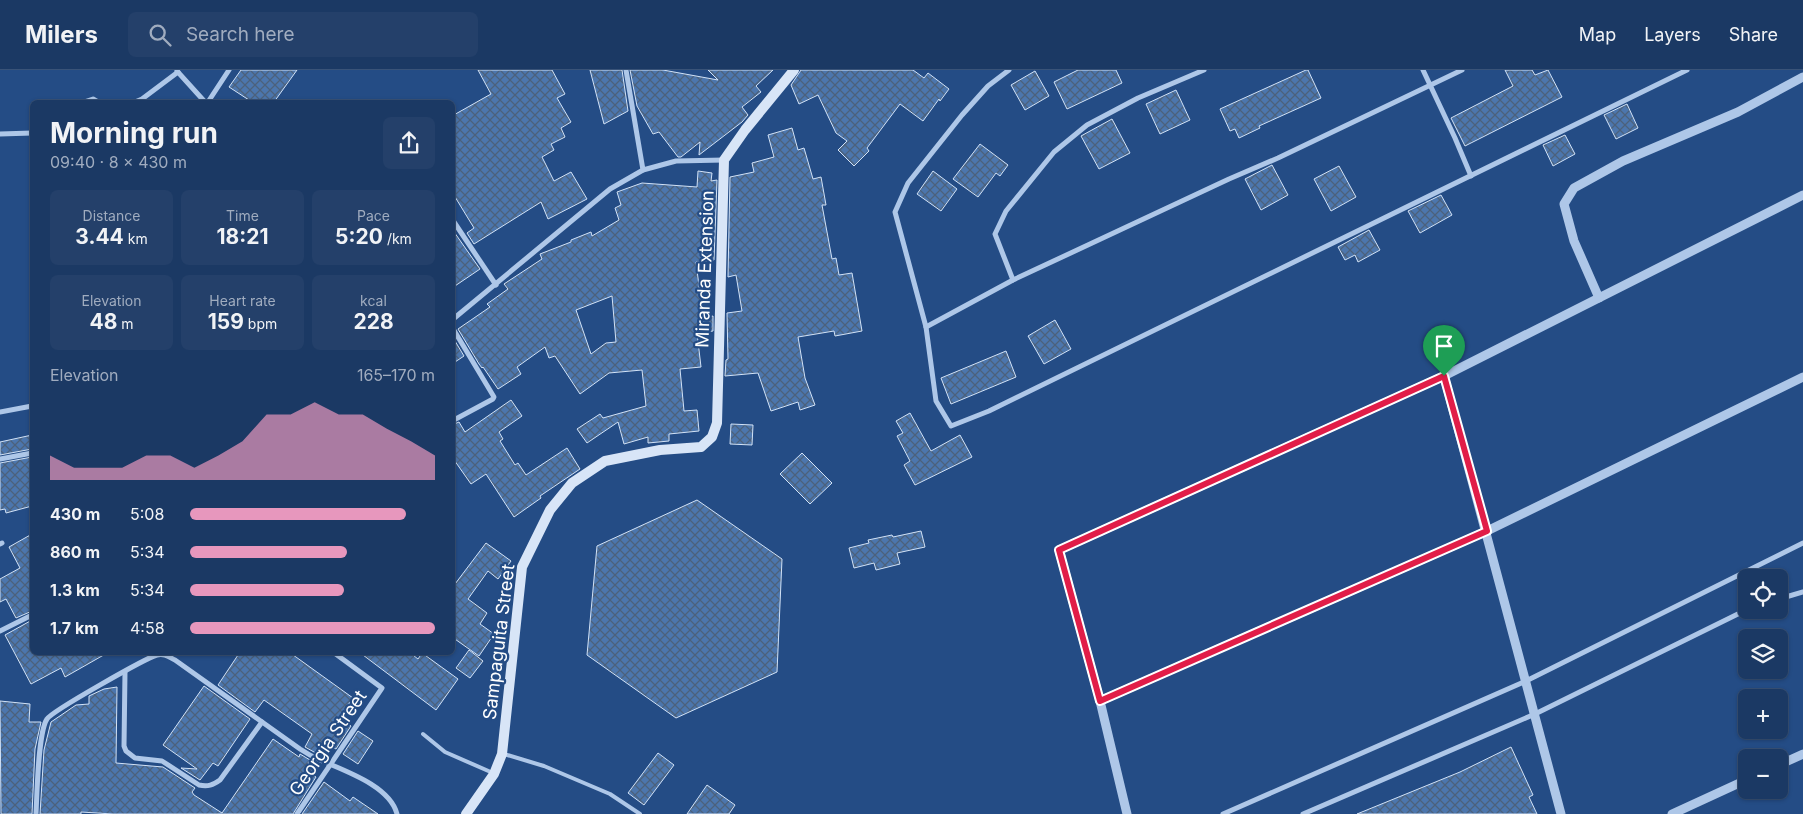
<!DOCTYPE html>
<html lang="en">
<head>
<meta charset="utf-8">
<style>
  body { margin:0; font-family:Inter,sans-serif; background:#24406a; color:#f1f3f6; height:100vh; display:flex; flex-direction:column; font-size:19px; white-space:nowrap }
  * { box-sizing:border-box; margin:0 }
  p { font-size:16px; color:#a0acbf }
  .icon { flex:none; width:28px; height:28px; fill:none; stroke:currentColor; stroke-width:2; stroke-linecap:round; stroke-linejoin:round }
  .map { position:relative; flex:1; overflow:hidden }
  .drawer { position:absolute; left:30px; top:30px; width:425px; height:555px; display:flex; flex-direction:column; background:#1b3964; border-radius:8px; box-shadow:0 1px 4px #0004,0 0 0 1px #395378 }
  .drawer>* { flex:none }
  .fabs { position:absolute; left:1738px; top:499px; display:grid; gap:10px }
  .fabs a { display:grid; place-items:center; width:50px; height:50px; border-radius:8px; background:#1b3964; box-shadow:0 1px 4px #0004,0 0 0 1px #395378; font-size:25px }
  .pin { position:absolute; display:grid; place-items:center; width:42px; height:42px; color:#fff; margin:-51px -21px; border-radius:50% 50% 50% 0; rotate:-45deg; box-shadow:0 0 5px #0007 }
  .pin .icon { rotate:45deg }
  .round { display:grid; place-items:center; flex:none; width:52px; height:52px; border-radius:8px; background:#24406a }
  .headline { display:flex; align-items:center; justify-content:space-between; height:85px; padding:0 20px }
  h1 { font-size:28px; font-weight:700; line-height:38px }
  .metrics { display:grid; grid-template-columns:repeat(3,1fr); gap:8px; height:85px; padding:5px 20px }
  .metrics div { display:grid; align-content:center; border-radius:8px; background:#24406a; text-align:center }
  .metrics b { font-size:21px; font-weight:700 }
  .metrics small { font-size:14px; font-weight:400 }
  .metrics p { font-size:14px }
  .chart { height:140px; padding:10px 20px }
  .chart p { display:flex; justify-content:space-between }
  .chart svg { width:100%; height:90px; margin-top:5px; fill:#e797bd; opacity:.7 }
  ul { padding:0 20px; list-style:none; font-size:16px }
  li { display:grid; grid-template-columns:80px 60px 1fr; align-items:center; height:38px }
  li i { height:12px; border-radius:6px; background:#e797bd }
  header { display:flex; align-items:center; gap:30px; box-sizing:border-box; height:70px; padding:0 25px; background:#1b3964; border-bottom:1px solid #395378 }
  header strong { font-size:24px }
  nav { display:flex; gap:28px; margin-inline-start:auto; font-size:18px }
  .search { width:350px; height:45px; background:#24406a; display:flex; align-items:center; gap:12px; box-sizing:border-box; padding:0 18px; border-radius:8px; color:#a0acbf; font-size:19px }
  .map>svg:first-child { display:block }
</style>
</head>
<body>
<header>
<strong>Milers</strong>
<div class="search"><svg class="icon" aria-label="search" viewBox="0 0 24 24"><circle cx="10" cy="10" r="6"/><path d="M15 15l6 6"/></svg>Search here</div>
<nav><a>Map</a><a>Layers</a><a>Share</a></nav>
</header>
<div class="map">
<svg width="1803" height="744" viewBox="0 0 1803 744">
  <defs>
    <pattern id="building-cross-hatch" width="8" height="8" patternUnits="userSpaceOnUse" patternTransform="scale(1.25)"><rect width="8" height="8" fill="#4c76ad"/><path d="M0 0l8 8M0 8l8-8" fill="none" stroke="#4c617c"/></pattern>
  </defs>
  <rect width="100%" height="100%" fill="#244c85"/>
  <g fill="url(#building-cross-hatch)" stroke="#d2e2f6" fill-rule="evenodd">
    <polygon points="241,0 297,0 274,32 252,32 229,17"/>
    <polygon points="478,0 552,0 565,24 557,28 571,52 561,58 565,67 551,74 554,80 542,87 554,111 571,102 587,129 548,149 541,132 474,174 467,163 474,158 452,122 452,46 491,24"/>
    <polygon points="590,0 622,0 628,41 604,54"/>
    <polygon points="630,0 663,0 718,10 708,0 773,0 756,16 761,22 742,37 748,45 742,52 699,85 700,72 681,87 678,87 659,62 653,64 637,36"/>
    <polygon points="801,0 913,0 924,8 928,3 949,19 940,31 939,29 923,51 900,34 867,78 869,81 854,96 838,80 847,71 836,63 818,25 799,34 791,15"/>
    <polygon points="1078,0 1116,0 1122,13 1067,39 1054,12"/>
    <polygon points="1306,0 1308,0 1321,28 1259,56 1260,58 1239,68 1235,59 1230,61 1220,39"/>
    <polygon points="1505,0 1532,0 1535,5 1548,0 1562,27 1465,76 1451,48 1513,16"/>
    <polygon points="1035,1 1049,26 1025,40 1011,15"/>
    <polygon points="1176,20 1190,50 1160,64 1146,34"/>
    <polygon points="1627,34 1638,58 1616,69 1604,45"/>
    <polygon points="1112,49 1130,83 1099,99 1081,66"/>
    <polygon points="792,58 798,80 804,78 813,109 821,107 826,135 822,135 832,189 836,188 839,205 852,203 862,261 835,266 834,261 798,267 805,308 815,335 800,340 798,332 771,341 758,303 725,306 726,290 728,289 727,243 742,241 736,205 728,207 730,107 754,102 752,93 774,87 768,65"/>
    <polygon points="1565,65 1575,84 1553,96 1543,75"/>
    <polygon points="980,74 1008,95 1000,106 996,103 978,127 953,109"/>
    <polygon points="1272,95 1288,125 1261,140 1245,109"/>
    <polygon points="1339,96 1356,127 1331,141 1314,109"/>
    <path d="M698,101L712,103L711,111L717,110L714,190L696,192L703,248L713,246V261L697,263L701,297L680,299L684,341L697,340L699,361L669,364V371L648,373V367L624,374L618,352L587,373L577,359L600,344L603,348L646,336L642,300L609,303L580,324L555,286L549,288L545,277L517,297L521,304L498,319L483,297L482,298L479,294L458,259L490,237L487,234L508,219L504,214L542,189L540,184L571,172V170L591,162L592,166L619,150L615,138L621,135L617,122L642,113L697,117ZM612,226L616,272L606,273L591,284L576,240Z"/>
    <polygon points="933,101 957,119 941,141 917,124"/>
    <polygon points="1441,125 1452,145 1420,163 1408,141"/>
    <polygon points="452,159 480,199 452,218"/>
    <polygon points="1369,160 1380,180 1358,192 1355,185 1345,190 1338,177"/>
    <polygon points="1055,250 1071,279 1044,294 1028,266"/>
    <polygon points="452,266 464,286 452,294"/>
    <polygon points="1006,281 1016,307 951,334 941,308"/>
    <polygon points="511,330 522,346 499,362 503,369 500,371 515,395 518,393 526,405 567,378 580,399 540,426 541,428 514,447 486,404 471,414 452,387 452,355 459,352 465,362"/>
    <polygon points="910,343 931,381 960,365 972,387 915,415 904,395 910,391 897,366 903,363 896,351"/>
    <polygon points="731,354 753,355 752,375 730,374"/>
    <polygon points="32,365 32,379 0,385 0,372"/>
    <polygon points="802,383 832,413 810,434 780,404"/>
    <polygon points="32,387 32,436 6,443 5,439 0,440 0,393"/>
    <polygon points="697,430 782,489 777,602 676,648 587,585 597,476"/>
    <polygon points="921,461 925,477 897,483 900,494 876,500 874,493 854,498 849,478 869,473 868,470 892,465 893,467"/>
    <polygon points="32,464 32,541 16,548 6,529 0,532 0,509 20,498 9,477"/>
    <polygon points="486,473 511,491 498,509 488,501 468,529 487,543 480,554 494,564 479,586 452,567 452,518"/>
    <polygon points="32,550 32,582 109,582 65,607 61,598 31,614 5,565"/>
    <polygon points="469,580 483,591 470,608 456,598"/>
    <polygon points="240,582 289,582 353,628 339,648 351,656 336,679 327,674 317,684 314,682 305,677 312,664 264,630 255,642 218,615"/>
    <polygon points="359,582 409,582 418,589 422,583 458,609 436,640"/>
    <polygon points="204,616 250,649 218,696 213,693 200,710 181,698 197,699 163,675"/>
    <polygon points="117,617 116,693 163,697 195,718 192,722 194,725 222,743 273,669 299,687 300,684 310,690 308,693 317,699 313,705 316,707 293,744 113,744 81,742 81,744 40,744 44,680 51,652 76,635 89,634 89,626 104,619"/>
    <polygon points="0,631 30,634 29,652 41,652 35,679 32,744 1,744"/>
    <polygon points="358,661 373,671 358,694 343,684"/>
    <polygon points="1511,677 1533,725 1529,727 1537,744 1357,744 1460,702"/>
    <polygon points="658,683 674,695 644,735 628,723"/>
    <polygon points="324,712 350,731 353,727 378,744 302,744"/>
    <polygon points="707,715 735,735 729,744 687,744"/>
  </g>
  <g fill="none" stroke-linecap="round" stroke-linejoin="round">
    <g stroke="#aec7e8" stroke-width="4">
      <polyline points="423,664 445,682 493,703"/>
      <polyline points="504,684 544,696 610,724 640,744"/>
    </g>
    <g stroke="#aec7e8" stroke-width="5">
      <polyline points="626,0 643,100"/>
      <polyline points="1009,0 988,16 962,45 908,113 895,142 926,257 936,331 951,356 989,341 1687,0"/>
      <polyline points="1423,0 1455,68 1471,106"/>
      <polyline points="177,1 205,32"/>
      <polyline points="84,32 93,29 98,32"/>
      <polyline points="135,32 142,29 178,2"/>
      <polyline points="208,32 229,0"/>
      <polyline points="0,64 32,63"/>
      <polyline points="452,149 496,215"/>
      <polyline points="1013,210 995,164 1006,141 1054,82 1087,55 1138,28 1204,0"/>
      <polyline points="452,250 610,119 643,100 676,91 724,90"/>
      <polyline points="452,257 494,327 493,329 452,351"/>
      <polyline points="926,257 1013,210 1229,109 1278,88 1462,0"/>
      <polyline points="0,342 32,336"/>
      <polyline points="0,389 32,383"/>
      <polyline points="0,474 2,473"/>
      <polyline points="1779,529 1803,522"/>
      <polyline points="0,561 32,545"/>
      <path d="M125,602L124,676L126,681L135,688L162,691L199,715C208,717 213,715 220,710L262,652"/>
      <path d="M36,744C37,725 38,662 47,649C52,641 146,588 157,585C164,583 169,587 175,590L300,679C306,683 313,687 320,690C345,701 390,716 397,744"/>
      <polyline points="297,744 382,618 333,582"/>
      <polyline points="1223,744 1526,611 1803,473"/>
      <polyline points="1303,744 1535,644 1746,540"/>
    </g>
    <g stroke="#aec7e8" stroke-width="9">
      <polyline points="1599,228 1574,171 1564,134 1574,118 1623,91 1738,42 1803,7"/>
      <polyline points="1444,306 1561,744"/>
      <polyline points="1100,631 1487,461 1803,307"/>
      <polyline points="1779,695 1803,684"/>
      <polyline points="1127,744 1100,631 1059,480 1444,306 1803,125"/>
      <polyline points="1672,744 1746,710"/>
    </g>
    <polyline stroke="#d8e5f7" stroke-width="10" points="466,744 494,704 502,684 522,497 550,440 572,413 605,391 660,380 701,377 712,367 717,353 724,90 745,60 794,0"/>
  </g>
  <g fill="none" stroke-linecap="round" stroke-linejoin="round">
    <g stroke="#fff" stroke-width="10">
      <polygon id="route" points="1444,306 1487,461 1100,631 1059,480"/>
    </g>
    <use href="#route" stroke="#e11d48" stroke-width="6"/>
  </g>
  <g text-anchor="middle" stroke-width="4.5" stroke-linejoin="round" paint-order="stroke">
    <g font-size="18" fill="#fff" stroke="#244c85">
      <text transform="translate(705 199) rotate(-88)" y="6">Miranda Extension</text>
      <text transform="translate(499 572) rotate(-83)" y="6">Sampaguita Street</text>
      <text transform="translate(328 673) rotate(-56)" y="6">Georgia Street</text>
    </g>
  </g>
</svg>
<div class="fabs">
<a><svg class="icon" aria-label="locate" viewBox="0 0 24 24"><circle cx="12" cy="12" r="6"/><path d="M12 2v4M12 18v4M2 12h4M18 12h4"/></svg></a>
<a><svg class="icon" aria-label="layers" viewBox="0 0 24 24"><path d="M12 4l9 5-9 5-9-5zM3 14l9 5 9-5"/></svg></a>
<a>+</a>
<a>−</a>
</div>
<div class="pin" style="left:1444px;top:306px;background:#1e9e55"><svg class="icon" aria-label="arrive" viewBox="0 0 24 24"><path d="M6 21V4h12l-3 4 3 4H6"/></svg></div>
<section class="drawer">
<div class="headline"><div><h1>Morning run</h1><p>09:40 · 8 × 430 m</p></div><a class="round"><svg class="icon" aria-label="share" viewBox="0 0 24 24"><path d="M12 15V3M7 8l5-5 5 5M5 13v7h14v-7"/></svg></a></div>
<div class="metrics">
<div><p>Distance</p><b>3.44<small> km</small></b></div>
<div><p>Time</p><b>18:21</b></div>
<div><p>Pace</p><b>5:20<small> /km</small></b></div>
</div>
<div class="metrics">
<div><p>Elevation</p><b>48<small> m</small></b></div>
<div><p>Heart rate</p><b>159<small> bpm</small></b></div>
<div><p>kcal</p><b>228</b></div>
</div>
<div class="chart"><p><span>Elevation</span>165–170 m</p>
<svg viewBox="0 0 160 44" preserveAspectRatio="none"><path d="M0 44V32L10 38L20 38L30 38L40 32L50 32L60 38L70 32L80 25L90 12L100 12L110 6L120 12L130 12L140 19L150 25L160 32V44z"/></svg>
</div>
<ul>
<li><b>430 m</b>5:08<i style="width:88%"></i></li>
<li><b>860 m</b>5:34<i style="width:64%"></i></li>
<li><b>1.3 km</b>5:34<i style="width:63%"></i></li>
<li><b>1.7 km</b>4:58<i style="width:100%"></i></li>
</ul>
</section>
</div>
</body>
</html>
